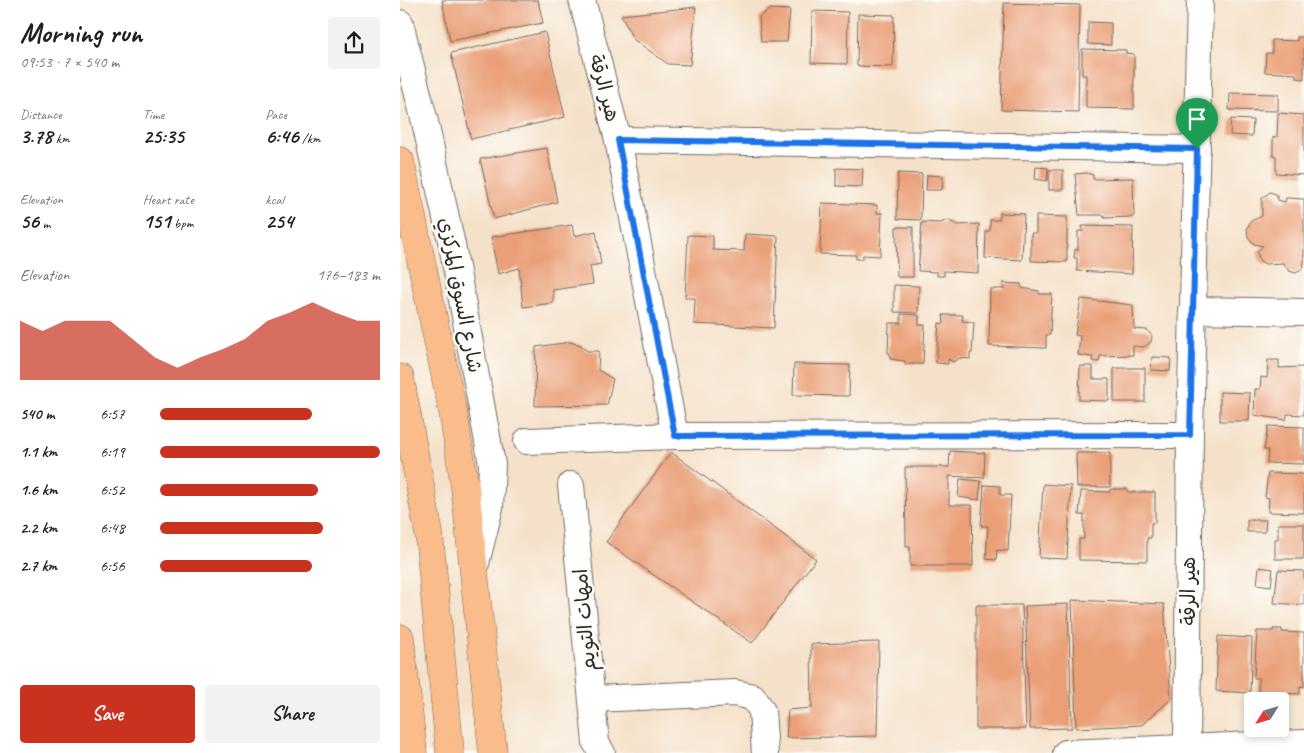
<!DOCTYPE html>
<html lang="en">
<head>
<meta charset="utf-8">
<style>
  body { margin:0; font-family:Caveat,"Playpen Sans Arabic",sans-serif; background:#f2f2f2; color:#202124; height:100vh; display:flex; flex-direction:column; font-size:19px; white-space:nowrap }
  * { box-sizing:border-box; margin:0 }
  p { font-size:16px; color:#757577 }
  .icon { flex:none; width:28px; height:28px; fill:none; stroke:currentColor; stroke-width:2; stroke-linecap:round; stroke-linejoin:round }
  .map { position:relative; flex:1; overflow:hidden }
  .side { display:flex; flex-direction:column; background:#fff; width:400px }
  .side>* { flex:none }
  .needle { width:32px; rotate:233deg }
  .tools { position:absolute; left:844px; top:692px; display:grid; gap:10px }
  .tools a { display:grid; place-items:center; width:45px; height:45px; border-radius:5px; background:#fff; box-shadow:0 2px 8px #0003; font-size:25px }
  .pin { position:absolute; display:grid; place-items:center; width:42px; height:42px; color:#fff; margin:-51px -21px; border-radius:50% 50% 50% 0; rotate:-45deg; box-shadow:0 0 5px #0007 }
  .pin .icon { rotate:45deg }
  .round { display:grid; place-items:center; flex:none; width:52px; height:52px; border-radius:5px; background:#f2f2f2 }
  .summary { display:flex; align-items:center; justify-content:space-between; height:85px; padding:0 20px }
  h1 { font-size:28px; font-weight:600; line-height:38px }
  .figures { display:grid; grid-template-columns:repeat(3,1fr); gap:8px; height:85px; padding:5px 20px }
  .figures div { display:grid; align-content:center }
  .figures b { font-size:21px; font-weight:600 }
  .figures small { font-size:14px; font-weight:400 }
  .figures p { font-size:14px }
  .chart { height:140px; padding:10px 20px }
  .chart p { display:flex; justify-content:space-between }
  .chart svg { width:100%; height:90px; margin-top:5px; fill:#c8321e; opacity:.7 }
  .action { display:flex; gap:10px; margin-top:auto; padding:10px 20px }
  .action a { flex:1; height:58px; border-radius:5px; background:#c8321e; color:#fff; font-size:20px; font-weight:600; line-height:58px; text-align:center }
  .action a+a { background:#f2f2f2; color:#202124 }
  ul { padding:0 20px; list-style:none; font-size:16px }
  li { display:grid; grid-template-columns:80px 60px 1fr; align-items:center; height:38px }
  li i { height:12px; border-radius:6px; background:#c8321e }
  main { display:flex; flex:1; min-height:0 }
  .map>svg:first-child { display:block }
</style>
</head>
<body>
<main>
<section class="side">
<div class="summary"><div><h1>Morning run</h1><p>09:53 · 7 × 540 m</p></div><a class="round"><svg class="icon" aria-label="share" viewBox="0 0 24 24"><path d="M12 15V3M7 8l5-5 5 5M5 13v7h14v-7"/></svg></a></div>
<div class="figures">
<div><p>Distance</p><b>3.78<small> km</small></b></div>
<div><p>Time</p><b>25:35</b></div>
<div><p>Pace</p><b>6:46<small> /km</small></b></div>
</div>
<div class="figures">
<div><p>Elevation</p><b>56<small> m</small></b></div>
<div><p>Heart rate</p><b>151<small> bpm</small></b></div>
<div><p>kcal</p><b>254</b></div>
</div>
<div class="chart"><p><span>Elevation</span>176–183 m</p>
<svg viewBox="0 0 160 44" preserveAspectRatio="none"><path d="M0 44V15L10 20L20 15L30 15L40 15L50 24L60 33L70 38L80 33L90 29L100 24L110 15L120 11L130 6L140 11L150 15L160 15V44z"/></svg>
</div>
<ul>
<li><b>540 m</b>6:57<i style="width:69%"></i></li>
<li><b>1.1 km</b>6:19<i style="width:100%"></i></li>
<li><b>1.6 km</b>6:52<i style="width:72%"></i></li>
<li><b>2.2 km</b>6:48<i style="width:74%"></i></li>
<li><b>2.7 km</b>6:56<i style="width:69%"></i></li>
</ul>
<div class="action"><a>Save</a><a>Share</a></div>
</section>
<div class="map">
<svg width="904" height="753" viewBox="0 0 904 753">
  <rect width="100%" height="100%" fill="#fdfcf7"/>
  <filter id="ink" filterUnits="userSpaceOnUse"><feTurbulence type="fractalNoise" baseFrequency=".02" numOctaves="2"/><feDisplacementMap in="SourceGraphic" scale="10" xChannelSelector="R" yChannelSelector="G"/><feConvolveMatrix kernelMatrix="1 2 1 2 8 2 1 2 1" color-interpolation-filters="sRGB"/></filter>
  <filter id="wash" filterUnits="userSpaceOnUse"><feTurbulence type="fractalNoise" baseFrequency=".0096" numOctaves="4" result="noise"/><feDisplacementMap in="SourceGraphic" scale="20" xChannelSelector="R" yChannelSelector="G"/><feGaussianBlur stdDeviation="1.12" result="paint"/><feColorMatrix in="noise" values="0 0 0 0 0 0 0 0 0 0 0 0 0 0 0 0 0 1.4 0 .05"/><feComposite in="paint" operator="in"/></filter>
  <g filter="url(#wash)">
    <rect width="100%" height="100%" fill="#f5e1c9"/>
    <g id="blocks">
      <g fill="#ea9f77">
        <polygon points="42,0 138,0 143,23 50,41"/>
        <polygon points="604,3 680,5 678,112 601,110"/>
        <polygon points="296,7 290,65 268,64 233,39 221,15"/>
        <polygon points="370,9 390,10 387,42 361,42 359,17"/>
        <polygon points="412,11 448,12 447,64 411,63"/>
        <polygon points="458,14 494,15 493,67 457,66"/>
        <polygon points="688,22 711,23 711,45 688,44"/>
        <polygon points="145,32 165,117 71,139 51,53"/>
        <polygon points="897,37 904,37 904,79 896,78 896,74 865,72 866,53 872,53 872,40 897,41"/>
        <polygon points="682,49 726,50 726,53 734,54 734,109 686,108 686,75 682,75"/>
        <polygon points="830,93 878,94 878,111 829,110"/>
        <polygon points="878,113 904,115 904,175 876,173 876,156 873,156 873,137 877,137"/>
        <polygon points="831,119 853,120 852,136 830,135"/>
        <polygon points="147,148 157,202 94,219 80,159"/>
        <polygon points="636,167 648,168 647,181 635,179"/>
        <polygon points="436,168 463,169 462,187 436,186"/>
        <rect x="649" y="170" width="14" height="20"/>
        <polygon points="498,173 522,174 521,220 497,219"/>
        <polygon points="687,173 693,175 693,179 733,178 734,217 704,218 704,215 679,215 675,174"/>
        <polygon points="527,175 543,176 542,190 526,190"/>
        <polygon points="870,192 876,194 878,200 885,202 886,198 904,199 904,262 903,268 896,273 889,271 883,263 865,264 860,261 857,252 863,246 854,244 848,237 847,228 851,221 862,216 862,198"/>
        <polygon points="422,203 477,205 477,213 482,213 480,256 463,255 463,259 456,259 456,255 420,254"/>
        <polygon points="600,213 624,214 622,260 585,258 586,231 590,231 590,220 599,220"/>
        <polygon points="636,216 667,217 667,262 631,261 631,233 636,233"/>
        <polygon points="548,220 557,225 579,224 578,273 544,271 544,276 537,276 537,272 518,271 522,222 540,223"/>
        <polygon points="172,225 174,236 196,231 201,264 190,266 193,284 153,290 153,303 123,307 119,268 98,274 91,237"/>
        <polygon points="682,226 733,227 732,274 677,271 677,258 674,258 675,249 678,250 678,231 683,231"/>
        <polygon points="496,227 513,227 513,277 497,277"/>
        <polygon points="345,234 378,236 374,328 294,324 295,298 285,298 288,235 313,236 313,250 344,251"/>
        <polygon points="603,283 621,284 622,288 639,291 639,294 652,294 650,335 646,335 646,348 589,346 590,289 604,289"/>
        <polygon points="494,285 519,286 518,313 494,312"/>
        <polygon points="681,299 733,305 734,329 747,330 752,336 751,342 744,347 733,346 733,355 700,356 699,362 692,361 693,357 678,355 680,336 675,335"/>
        <polygon points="501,314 519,315 519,325 525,325 523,364 505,364 505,361 490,359 490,353 488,353 489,323 501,323"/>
        <polygon points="543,315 563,315 562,321 574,322 572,353 570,353 570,359 560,358 553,362 548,359 548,364 536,363 539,323 544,324"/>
        <polygon points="170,342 181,345 187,351 199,351 198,370 213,379 207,405 135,406 136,347"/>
        <polygon points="752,357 771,358 770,371 751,370"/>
        <polygon points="868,360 879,360 879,368 904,367 904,415 887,414 886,420 854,415 855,389 860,389 861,377 867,378"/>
        <polygon points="394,364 450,365 449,396 393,395"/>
        <polygon points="680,366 693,366 693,379 709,379 709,401 679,400"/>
        <rect x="714" y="368" width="31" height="34"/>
        <polygon points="820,392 850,393 849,421 820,421"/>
        <polygon points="868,426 904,427 904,464 867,463 868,450 864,450"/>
        <polygon points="550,451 585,453 584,478 549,476 549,505 572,505 573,566 510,566 510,547 506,547 505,467 549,467"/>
        <polygon points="271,452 416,559 352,643 206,542"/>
        <polygon points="676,453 710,453 710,487 677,487"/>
        <polygon points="868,473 904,474 904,513 868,512 869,498 865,497"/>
        <polygon points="560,479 581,481 579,500 558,497"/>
        <polygon points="643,484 671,486 667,559 639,558"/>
        <polygon points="584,485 600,486 600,495 611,495 608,551 597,550 596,560 586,559 588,526 581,526"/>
        <polygon points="710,489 727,489 728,492 755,492 755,523 751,523 751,538 747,538 747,561 679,560 679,539 684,539 684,515 679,515 681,491 710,492"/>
        <polygon points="847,520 866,520 865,532 847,532"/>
        <polygon points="878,524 904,524 904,559 875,559 875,539 878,539"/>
        <polygon points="859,567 873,569 871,586 857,584"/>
        <polygon points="878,570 904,571 904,605 874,603"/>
        <polygon points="672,600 764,604 771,699 742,725 676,728"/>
        <polygon points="668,604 672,728 630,729 625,606"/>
        <polygon points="576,605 622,605 626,729 576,729"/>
        <polygon points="873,629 882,629 882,632 904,633 904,687 900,686 900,694 858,692 859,678 854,678 857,631 873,631"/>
        <polygon points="818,636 852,638 850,693 816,691"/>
        <polygon points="479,642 477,736 386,738 388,710 412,708 411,644"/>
        <polygon points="848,697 861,698 861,701 852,701 852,719 847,718"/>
      </g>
    </g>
  </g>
  <g filter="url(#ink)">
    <use href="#blocks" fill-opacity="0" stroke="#726b62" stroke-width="1"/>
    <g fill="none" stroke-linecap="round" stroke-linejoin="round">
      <g stroke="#726b62" stroke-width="28">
        <g id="minor">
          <polyline points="182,0 218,140 275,436"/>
          <polyline points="0,23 25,122 52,245 92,464 90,507 75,567"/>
          <polyline points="218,140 797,149"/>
          <polyline points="792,310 904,312"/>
          <polyline points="127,441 275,436 790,435"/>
          <polyline points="171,485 196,743 202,753"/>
          <polyline points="192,699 335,693 353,697 362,711 365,753"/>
          <polyline points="787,747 790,435 800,0"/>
          <polyline points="666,753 904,743"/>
        </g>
      </g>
      <g stroke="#726b62" stroke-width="29">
        <g id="major">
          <polyline points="0,161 53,412 65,487 93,753"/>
          <polyline points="0,378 29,534 50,753"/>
          <polyline points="0,638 13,753"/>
        </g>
      </g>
      <use href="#minor" stroke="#fff" stroke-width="26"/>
      <use href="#major" stroke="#f9bc8a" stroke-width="28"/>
    </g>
  </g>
  <g fill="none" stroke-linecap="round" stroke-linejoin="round" filter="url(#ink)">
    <g stroke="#fff" stroke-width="10">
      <polygon id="route" points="218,140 797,149 790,435 275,436"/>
    </g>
    <use href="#route" stroke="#1a73e8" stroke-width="6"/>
  </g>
  <g text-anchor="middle" stroke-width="5" stroke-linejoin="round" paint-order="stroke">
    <g font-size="20" fill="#2b2b2b" stroke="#fdfcf7">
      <text transform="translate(205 88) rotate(75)" y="7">هير الرقة</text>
      <text transform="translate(61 295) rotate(79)" y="7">شارع السوق المركزي</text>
      <text transform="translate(788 591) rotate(-90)" y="7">هير الرقة</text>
      <text transform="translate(184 620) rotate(-95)" y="7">امهات التويم</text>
    </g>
  </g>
</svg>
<div class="tools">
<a><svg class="needle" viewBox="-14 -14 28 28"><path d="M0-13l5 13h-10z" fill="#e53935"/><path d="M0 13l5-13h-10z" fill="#757577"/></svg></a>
</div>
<div class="pin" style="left:797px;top:149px;background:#1e9e55"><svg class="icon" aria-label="arrive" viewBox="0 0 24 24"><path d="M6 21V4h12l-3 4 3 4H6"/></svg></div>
</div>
</main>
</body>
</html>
